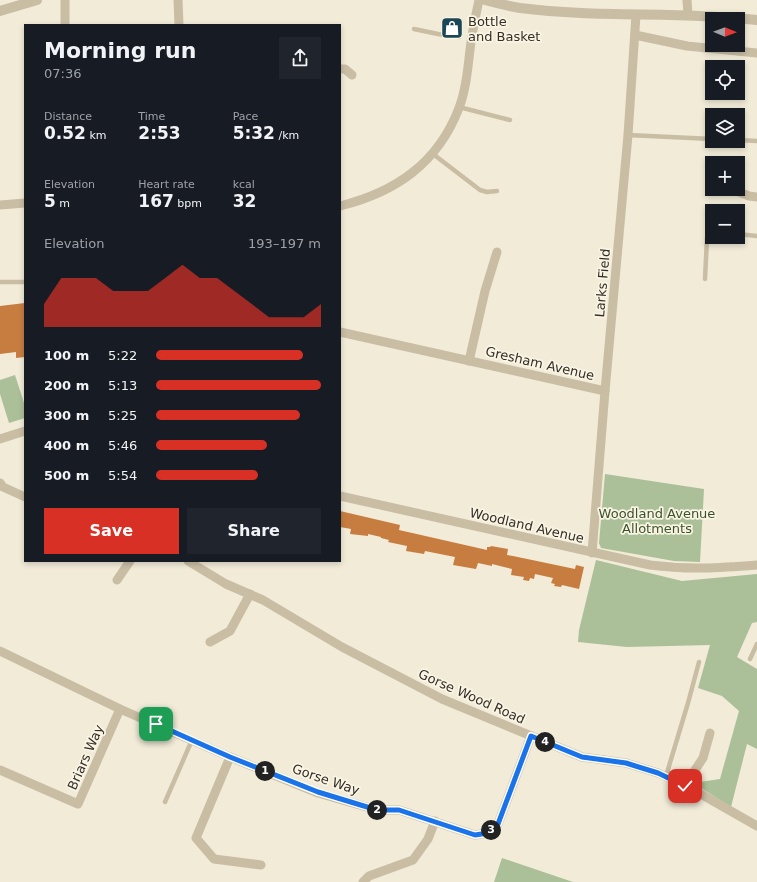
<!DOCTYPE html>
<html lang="en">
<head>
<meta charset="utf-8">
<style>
  body { margin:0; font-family:"DejaVu Sans",sans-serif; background:#20242c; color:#f1f3f6; height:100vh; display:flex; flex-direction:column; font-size:15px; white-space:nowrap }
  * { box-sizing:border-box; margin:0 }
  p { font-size:13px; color:#9ea1a6 }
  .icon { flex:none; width:22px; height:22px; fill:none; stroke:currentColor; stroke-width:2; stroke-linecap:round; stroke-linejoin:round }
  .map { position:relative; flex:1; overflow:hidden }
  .side { position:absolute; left:24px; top:24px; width:317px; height:538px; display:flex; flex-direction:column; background:#171b24; border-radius:0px; box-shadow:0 2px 6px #0003 }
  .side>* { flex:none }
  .needle { width:26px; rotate:91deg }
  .buttons { position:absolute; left:705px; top:12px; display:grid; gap:8px }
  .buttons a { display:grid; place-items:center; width:40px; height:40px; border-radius:0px; background:#171b24; box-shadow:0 2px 6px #0003; font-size:20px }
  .pin { position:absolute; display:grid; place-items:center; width:34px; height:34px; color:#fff; margin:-17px; border-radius:8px; box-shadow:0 2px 6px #0006 }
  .km { position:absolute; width:20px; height:20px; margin:-10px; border-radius:50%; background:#222; color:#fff; font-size:11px; line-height:20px; text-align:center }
  .round { display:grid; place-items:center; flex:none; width:42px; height:42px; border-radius:0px; background:#20242c }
  .headline { display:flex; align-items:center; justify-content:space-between; height:68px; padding:0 20px }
  h1 { font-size:22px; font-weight:700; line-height:30px }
  .stats { display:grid; grid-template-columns:repeat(3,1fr); gap:6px; height:68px; padding:4px 20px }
  .stats div { display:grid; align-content:center }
  .stats b { font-size:17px; font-weight:700 }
  .stats small { font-size:11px; font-weight:400 }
  .stats p { font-size:11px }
  .chart { height:112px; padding:8px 20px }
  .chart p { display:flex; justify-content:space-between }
  .chart svg { width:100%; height:72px; margin-top:4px; fill:#d93025; opacity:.7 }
  .primary-button { display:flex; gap:8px; margin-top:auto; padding:8px 20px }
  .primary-button a { flex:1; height:46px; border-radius:0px; background:#d93025; color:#fff; font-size:16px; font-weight:700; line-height:46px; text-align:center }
  .primary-button a+a { background:#20242c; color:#f1f3f6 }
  ul { padding:0 20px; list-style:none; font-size:13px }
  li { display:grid; grid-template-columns:64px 48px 1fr; align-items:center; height:30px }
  li i { height:10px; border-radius:5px; background:#d93025 }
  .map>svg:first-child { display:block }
</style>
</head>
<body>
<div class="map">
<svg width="757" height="882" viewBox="0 0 757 882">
  <rect width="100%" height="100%" fill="#f1ebd8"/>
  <g fill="#abc098">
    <polygon points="15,375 25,406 25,418 9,423 0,394 0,380"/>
    <polygon points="605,474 704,489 700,562 674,561 601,548 599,543"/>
    <polygon points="596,560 682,581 757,574 757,622 752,623 737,657 757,669 757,749 747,744 731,807 693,783 720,779 739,711 722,696 698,688 710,645 627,647 578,642 579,630"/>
    <polygon points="502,858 573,882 494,882"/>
  </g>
  <g fill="#c77d40">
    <polygon points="25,303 25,357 16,358 16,352 0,354 0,306"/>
    <polygon points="340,511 400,525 399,530 487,550 487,547 490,547 491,546 508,549 507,555 513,556 575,569 576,565 584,567 579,589 562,585 561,587 554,586 555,584 551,583 553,578 535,574 534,579 530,578 529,581 523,580 524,577 511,575 512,569 492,564 492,566 478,563 476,569 453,565 455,557 425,551 424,554 406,551 407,546 388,542 389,540 381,538 381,537 368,534 368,536 350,534 351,529 340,527"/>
  </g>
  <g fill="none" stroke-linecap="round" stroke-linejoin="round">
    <g stroke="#c9bda4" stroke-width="4.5">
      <polyline points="414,29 438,34 459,37"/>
      <polyline points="459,107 510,120"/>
      <polyline points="628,135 712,139"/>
      <polyline points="738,140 757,141"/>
      <polyline points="433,154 480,190 487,192 497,191"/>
      <polyline points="738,234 757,236"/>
      <polyline points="705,279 707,238 708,235 712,232"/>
      <polyline points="0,282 25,282"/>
      <polyline points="750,659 757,644"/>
      <polyline points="666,776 688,703 699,662"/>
      <polyline points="165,802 192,740"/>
    </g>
    <g stroke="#c9bda4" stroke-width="9">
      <polyline points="65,0 65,25"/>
      <polyline points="178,0 179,25"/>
      <polyline points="687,0 688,15"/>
      <polyline points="635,35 687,46 757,53"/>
      <polyline points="340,69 345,69 352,75"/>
      <polyline points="734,190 749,196 757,197"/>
      <polyline points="0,205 25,203"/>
      <path d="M340,206C396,192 438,163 459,108C467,87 468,64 471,42C473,28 476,14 479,0"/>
      <polyline points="340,332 605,391"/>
      <polyline points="469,361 485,291 497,252"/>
      <polyline points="0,439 25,431"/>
      <polyline points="0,483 3,487 25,497"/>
      <path d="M340,496L650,565C688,570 719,568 757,565"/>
      <polyline points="592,553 605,391 628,135 636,15"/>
      <polyline points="188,561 226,584 263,600 342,647 442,699 582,757 626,763 658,773 685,785 757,826"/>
      <polyline points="117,580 130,561"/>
      <polyline points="210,642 230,631 250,594"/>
      <polyline points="0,651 120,709 230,757 318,793 377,810 399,810 475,835 488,833 498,824 531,736"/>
      <polyline points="230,757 196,838 214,859 261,865"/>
      <polyline points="0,770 78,804 120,709"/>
      <polyline points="685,785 703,758 710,733"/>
      <polyline points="363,882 369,876 413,860 428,839 435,821"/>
    </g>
    <g stroke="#c9bda4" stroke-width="10">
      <path d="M485,0C496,3 508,6 520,8C599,18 678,11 757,20"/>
      <polyline points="0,11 37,0"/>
    </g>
  </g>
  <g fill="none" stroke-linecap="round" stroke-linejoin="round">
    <g stroke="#fff" stroke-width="8">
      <polyline id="route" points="156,724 230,757 318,792 377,810 399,810 475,835 488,833 498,824 531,736 582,757 626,763 658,773 685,786"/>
    </g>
    <use href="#route" stroke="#1a73e8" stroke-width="5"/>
  </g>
  <defs>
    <g id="shop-square" transform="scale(1.15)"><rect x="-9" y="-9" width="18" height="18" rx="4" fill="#1b4656" stroke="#f9f4e4"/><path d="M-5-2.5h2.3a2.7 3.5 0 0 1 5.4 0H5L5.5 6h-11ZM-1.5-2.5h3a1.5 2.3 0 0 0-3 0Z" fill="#fff"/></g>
  </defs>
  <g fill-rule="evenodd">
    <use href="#shop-square" x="452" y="28"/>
  </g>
  <g text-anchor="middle" stroke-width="3.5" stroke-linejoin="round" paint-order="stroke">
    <g font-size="13" fill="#352e26" stroke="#f9f4e4" text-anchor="start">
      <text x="468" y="26">Bottle<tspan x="468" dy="15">and Basket</tspan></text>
    </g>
    <g font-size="13" fill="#352e26" stroke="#f9f4e4">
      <text transform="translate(602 283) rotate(-85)" y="5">Larks Field</text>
      <text transform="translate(540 363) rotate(13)" y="5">Gresham Avenue</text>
      <text transform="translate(527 525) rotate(13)" y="5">Woodland Avenue</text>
      <text transform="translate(472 696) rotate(24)" y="5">Gorse Wood Road</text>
      <text transform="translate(85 757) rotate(-66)" y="5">Briars Way</text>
      <text transform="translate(326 779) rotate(19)" y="5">Gorse Way</text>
    </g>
    <g font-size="13" fill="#3b532a" stroke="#f9f4e4">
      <text x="657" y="518">Woodland Avenue<tspan x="657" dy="15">Allotments</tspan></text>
    </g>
  </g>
</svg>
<div class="buttons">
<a><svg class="needle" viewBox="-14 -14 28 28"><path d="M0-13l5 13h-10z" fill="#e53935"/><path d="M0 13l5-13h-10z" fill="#9ea1a6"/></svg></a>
<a><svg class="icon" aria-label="locate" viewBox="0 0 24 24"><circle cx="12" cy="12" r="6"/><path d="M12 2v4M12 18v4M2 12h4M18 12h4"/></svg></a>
<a><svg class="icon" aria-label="layers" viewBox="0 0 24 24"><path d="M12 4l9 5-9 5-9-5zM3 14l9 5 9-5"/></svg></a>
<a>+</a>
<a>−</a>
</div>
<div class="pin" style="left:156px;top:724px;background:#1e9e55"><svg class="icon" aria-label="arrive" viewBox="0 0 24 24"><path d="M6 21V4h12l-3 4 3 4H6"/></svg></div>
<div class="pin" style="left:685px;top:786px;background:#d93025"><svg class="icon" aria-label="check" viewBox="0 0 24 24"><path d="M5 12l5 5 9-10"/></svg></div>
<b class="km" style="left:265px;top:771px">1</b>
<b class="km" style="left:377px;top:810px">2</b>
<b class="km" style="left:491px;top:830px">3</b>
<b class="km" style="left:545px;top:742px">4</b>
<section class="side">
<div class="headline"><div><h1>Morning run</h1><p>07:36</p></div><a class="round"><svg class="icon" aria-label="share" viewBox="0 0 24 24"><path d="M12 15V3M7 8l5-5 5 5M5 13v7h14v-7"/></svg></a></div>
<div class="stats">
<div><p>Distance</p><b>0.52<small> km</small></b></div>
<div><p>Time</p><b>2:53</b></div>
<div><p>Pace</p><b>5:32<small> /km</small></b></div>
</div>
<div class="stats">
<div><p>Elevation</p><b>5<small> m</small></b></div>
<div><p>Heart rate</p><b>167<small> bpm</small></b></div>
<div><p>kcal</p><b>32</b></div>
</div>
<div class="chart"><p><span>Elevation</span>193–197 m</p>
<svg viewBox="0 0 160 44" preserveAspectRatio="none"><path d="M0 44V30L10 14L20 14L30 14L40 22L50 22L60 22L70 14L80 6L90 14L100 14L110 22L120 30L130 38L140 38L150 38L160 30V44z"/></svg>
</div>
<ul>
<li><b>100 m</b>5:22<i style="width:89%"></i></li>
<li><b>200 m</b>5:13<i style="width:100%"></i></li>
<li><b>300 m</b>5:25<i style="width:87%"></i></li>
<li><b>400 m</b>5:46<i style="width:67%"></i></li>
<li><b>500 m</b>5:54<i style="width:62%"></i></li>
</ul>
<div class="primary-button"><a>Save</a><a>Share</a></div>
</section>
</div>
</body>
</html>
